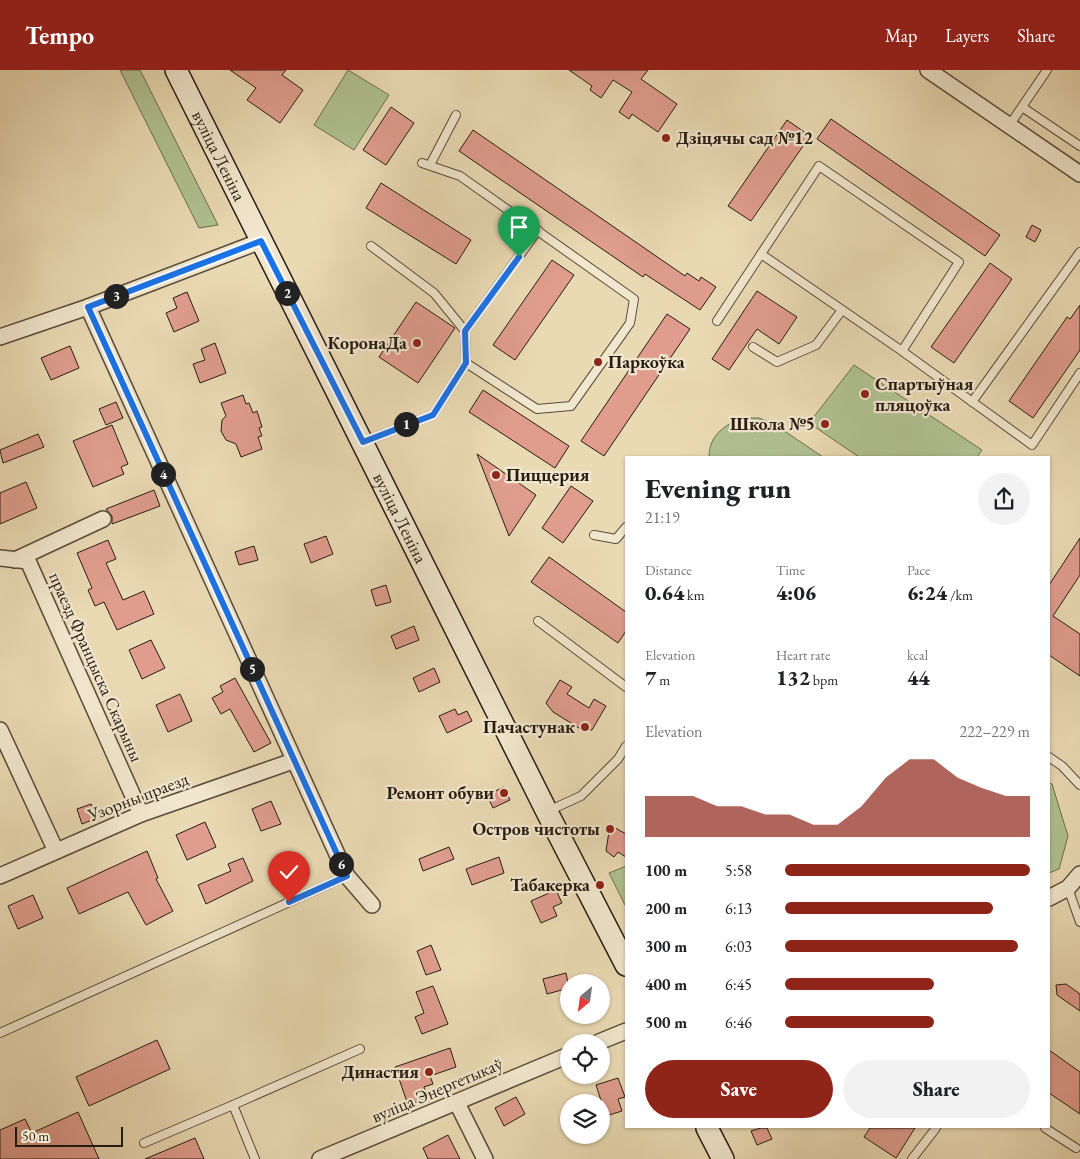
<!DOCTYPE html>
<html lang="en">
<head>
<meta charset="utf-8">
<style>
  body { margin:0; font-family:"EB Garamond",serif; background:#f2f2f2; color:#202124; height:100vh; display:flex; flex-direction:column; font-size:19px; white-space:nowrap }
  * { box-sizing:border-box; margin:0 }
  p { font-size:16px; color:#757577 }
  .icon { flex:none; width:28px; height:28px; fill:none; stroke:currentColor; stroke-width:2; stroke-linecap:round; stroke-linejoin:round }
  .map { position:relative; flex:1; overflow:hidden }
  .panel { position:absolute; left:625px; top:386px; width:425px; height:672px; display:flex; flex-direction:column; background:#fff; border-radius:0px; box-shadow:0 1px 4px #0004 }
  .panel>* { flex:none }
  .needle { width:32px; rotate:209deg }
  .controls { position:absolute; left:560px; top:904px; display:grid; gap:10px }
  .controls a { display:grid; place-items:center; width:50px; height:50px; border-radius:50%; background:#fff; box-shadow:0 1px 4px #0004; font-size:25px }
  .scale { position:absolute; left:15px; bottom:12px; width:108px; box-sizing:border-box; padding-left:5px; border:2px solid #271c12; border-top:0; font-size:14px; line-height:18px; white-space:nowrap; color:#271c12; -webkit-text-stroke:4px #f1e7ce; paint-order:stroke }
  .pin { position:absolute; display:grid; place-items:center; width:42px; height:42px; color:#fff; margin:-51px -21px; border-radius:50% 50% 50% 0; rotate:-45deg; box-shadow:0 0 5px #0007 }
  .pin .icon { rotate:45deg }
  .km { position:absolute; width:25px; height:25px; margin:-12px; border-radius:50%; background:#222; color:#fff; font-size:14px; line-height:25px; text-align:center }
  .round { display:grid; place-items:center; flex:none; width:52px; height:52px; border-radius:26px; background:#f2f2f2 }
  .summary { display:flex; align-items:center; justify-content:space-between; height:85px; padding:0 20px }
  h1 { font-size:28px; font-weight:800; line-height:38px }
  .metrics { display:grid; grid-template-columns:repeat(3,1fr); gap:8px; height:85px; padding:5px 20px }
  .metrics div { display:grid; align-content:center }
  .metrics b { font-size:21px; font-weight:800 }
  .metrics small { font-size:14px; font-weight:400 }
  .metrics p { font-size:14px }
  .chart { height:140px; padding:10px 20px }
  .chart p { display:flex; justify-content:space-between }
  .chart svg { width:100%; height:90px; margin-top:5px; fill:#8f2418; opacity:.7 }
  .primary-button { display:flex; gap:10px; margin-top:auto; padding:10px 20px }
  .primary-button a { flex:1; height:58px; border-radius:30px; background:#8f2418; color:#fff; font-size:20px; font-weight:800; line-height:58px; text-align:center }
  .primary-button a+a { background:#f2f2f2; color:#202124 }
  ul { padding:0 20px; list-style:none; font-size:16px }
  li { display:grid; grid-template-columns:80px 60px 1fr; align-items:center; height:38px }
  li i { height:12px; border-radius:6px; background:#8f2418 }
  header { display:flex; align-items:center; gap:30px; box-sizing:border-box; height:70px; padding:0 25px; background:#8f2418; color:#fff }
  header strong { font-size:24px }
  nav { display:flex; gap:28px; margin-inline-start:auto; font-size:18px }
  .map>svg:first-child { display:block }
</style>
</head>
<body>
<header>
<strong>Tempo</strong>
<nav><a>Map</a><a>Layers</a><a>Share</a></nav>
</header>
<div class="map">
<svg width="1080" height="1089" viewBox="0 0 1080 1089">
  <rect width="100%" height="100%" fill="#eadab4"/>
  <filter id="stains"><feTurbulence type="fractalNoise" baseFrequency=".004" numOctaves="4"/><feColorMatrix values="0 0 0 0 .2 0 0 0 0 .09 0 0 0 0 .02 0 0 0 .5 -.17"/></filter>
  <radialGradient id="worn" r=".72"><stop offset=".6" stop-color="#630" stop-opacity="0"/><stop offset="1" stop-color="#630" stop-opacity=".3"/></radialGradient>
  <g fill="#b0c192" stroke="#6c6e52">
    <polygon points="120,0 140,0 218,155 199,158"/>
    <polygon points="348,0 389,25 354,80 314,55"/>
    <polygon points="854,295 982,380 977,387 859,387 809,353"/>
    <path d="M742,348H759L774,354L823,387H709C709,366 724,355 742,348Z"/>
    <polygon points="1049,713 1052,714 1068,766 1059,799 1049,803"/>
    <polygon points="626,796 626,837 609,803"/>
  </g>
  <g fill="#e09d8e" stroke="#271c12">
    <polygon points="230,0 286,0 282,5 303,20 280,53 247,30 256,18"/>
    <polygon points="569,0 648,0 641,9 677,34 658,62 632,44 629,49 619,42 632,22 613,10 601,28 590,20 592,16"/>
    <polygon points="391,37 414,53 386,95 363,80"/>
    <polygon points="831,49 1000,165 985,186 817,69"/>
    <polygon points="787,50 810,66 751,151 728,136"/>
    <polygon points="473,60 685,206 687,203 699,211 701,207 716,217 700,240 645,204 643,207 459,81"/>
    <polygon points="381,113 471,170 456,194 366,138"/>
    <polygon points="1032,155 1041,160 1035,172 1026,167"/>
    <polygon points="552,190 574,205 515,290 493,275"/>
    <polygon points="990,193 1012,209 954,293 931,277"/>
    <polygon points="757,221 797,247 779,274 757,259 729,300 712,289"/>
    <polygon points="187,222 199,251 174,262 166,243 177,238 173,228"/>
    <polygon points="416,232 455,258 418,313 379,287"/>
    <polygon points="1080,235 1080,280 1033,348 1009,331 1067,247 1070,249"/>
    <polygon points="667,244 690,259 604,386 581,371"/>
    <polygon points="215,273 226,303 200,313 193,294 205,290 201,279"/>
    <polygon points="70,276 79,298 51,310 41,288"/>
    <polygon points="483,320 569,376 555,398 469,342"/>
    <polygon points="243,325 246,334 249,333 253,343 257,341 262,357 259,358 262,366 258,367 262,379 241,387 236,374 226,370 221,361 222,350 226,346 221,333"/>
    <polygon points="116,332 123,348 106,355 99,339"/>
    <polygon points="112,355 128,394 121,397 124,404 93,417 73,371"/>
    <polygon points="38,364 44,377 3,393 0,380"/>
    <polygon points="477,384 536,425 509,466"/>
    <polygon points="26,412 37,438 0,454 0,423"/>
    <polygon points="571,416 593,431 563,473 542,458"/>
    <polygon points="154,420 160,436 112,454 112,446 106,439"/>
    <polygon points="326,466 333,484 311,493 304,474"/>
    <polygon points="1080,468 1080,505 1053,546 1080,564 1080,606 1049,585 1049,515"/>
    <polygon points="108,470 116,489 106,493 123,530 144,521 154,544 117,560 104,532 95,536 88,520 92,518 77,483"/>
    <polygon points="254,476 258,490 239,495 235,482"/>
    <polygon points="549,487 626,542 626,561 618,573 531,512"/>
    <polygon points="386,515 391,532 376,536 371,520"/>
    <polygon points="414,556 419,570 396,579 391,566"/>
    <polygon points="151,570 165,598 142,609 129,580"/>
    <polygon points="434,598 440,612 419,622 413,608"/>
    <polygon points="235,608 271,673 254,682 230,639 221,644 212,628 223,622 220,616"/>
    <polygon points="560,610 572,617 567,624 589,638 594,629 606,636 592,660 579,658 553,642 546,633"/>
    <polygon points="180,624 192,651 168,662 156,635"/>
    <polygon points="455,639 458,645 467,641 472,651 447,663 439,646"/>
    <polygon points="504,717 510,730 493,738 487,725"/>
    <polygon points="271,731 281,754 261,761 252,739"/>
    <polygon points="91,734 97,748 82,754 77,739"/>
    <polygon points="205,752 216,777 187,790 176,765"/>
    <polygon points="610,755 626,764 626,787 618,782 614,787 606,781"/>
    <polygon points="449,777 454,789 423,801 419,789"/>
    <polygon points="147,781 158,808 156,809 173,841 146,855 128,822 79,844 67,818"/>
    <polygon points="499,787 504,803 472,815 466,799"/>
    <polygon points="243,788 253,811 206,834 198,815 231,801 228,794"/>
    <polygon points="296,794 303,810 281,820 274,804"/>
    <polygon points="556,820 562,833 553,837 557,846 541,853 531,831"/>
    <polygon points="33,825 43,848 18,859 8,836"/>
    <polygon points="431,875 441,900 426,905 417,881"/>
    <polygon points="566,903 569,918 547,924 543,909"/>
    <polygon points="1066,914 1080,924 1080,941 1057,925 1056,915"/>
    <polygon points="433,916 448,954 422,964 415,947 424,943 416,922"/>
    <polygon points="157,970 170,999 89,1036 76,1007"/>
    <polygon points="450,978 456,997 430,1006 433,1014 424,1017 428,1028 408,1035 395,997"/>
    <polygon points="1049,980 1080,1002 1080,1044 1049,1023"/>
    <polygon points="618,1008 625,1027 618,1029 622,1041 606,1046 596,1015"/>
    <polygon points="516,1027 525,1044 504,1056 495,1038"/>
    <polygon points="78,1042 99,1089 0,1089 0,1060 25,1049 32,1063"/>
    <polygon points="761,1058 767,1058 772,1069 757,1075 751,1061"/>
    <polygon points="870,1058 915,1058 896,1088 864,1067"/>
    <polygon points="448,1065 460,1089 428,1089 423,1078"/>
    <polygon points="195,1068 204,1089 145,1089"/>
  </g>
  <g fill="none" stroke-linecap="round" stroke-linejoin="round">
    <g stroke="#584c3a" stroke-width="10">
      <g id="lane">
        <polyline points="1022,37 1080,76"/>
        <polyline points="1009,56 1047,0"/>
        <polyline points="422,93 460,106 634,229 630,253 571,336 537,339 466,293"/>
        <polyline points="430,95 456,45"/>
        <polyline points="371,176 434,223 465,261"/>
        <polyline points="717,251 761,184"/>
        <polyline points="753,277 777,292 816,275 842,240"/>
        <polyline points="902,281 959,192 819,96 761,184 902,281 1032,375 1080,303"/>
        <polyline points="972,332 1080,182"/>
        <polyline points="363,372 433,345 466,293 465,261 538,160"/>
        <polyline points="594,465 616,469 626,457"/>
        <polyline points="538,551 626,617"/>
        <polyline points="1049,687 1062,696 1080,715"/>
        <polyline points="548,741 581,726 618,689 626,676"/>
        <polyline points="1068,818 1080,852"/>
        <polyline points="0,963 347,806"/>
        <polyline points="233,1035 360,979"/>
        <polyline points="1045,1058 1076,1078"/>
        <polyline points="144,1073 233,1035 255,1089"/>
        <polyline points="912,1089 936,1058"/>
      </g>
    </g>
    <g stroke="#584c3a" stroke-width="18">
      <g id="street">
        <polyline points="928,0 1080,104"/>
        <polyline points="88,237 347,806 372,835"/>
        <polyline points="0,267 88,237 261,171"/>
        <polyline points="0,488 28,491 141,744"/>
        <polyline points="15,490 103,449"/>
        <polyline points="0,660 56,781"/>
        <polyline points="0,806 141,744 293,691"/>
        <polyline points="1049,828 1068,818 1080,804"/>
        <polyline points="599,972 626,961"/>
        <polyline points="457,1033 485,1089"/>
        <polyline points="320,1089 569,985"/>
      </g>
    </g>
    <g stroke="#271c12" stroke-width="24">
      <g id="secondary">
        <path id="s1" d="M176,0L547,742L626,895"/>
        <polyline points="707,1058 723,1089"/>
      </g>
    </g>
    <use href="#lane" stroke="#f1e7ce" stroke-width="8"/>
    <use href="#street" stroke="#f1e7ce" stroke-width="15"/>
    <use href="#secondary" stroke="#f1e7ce" stroke-width="21"/>
  </g>
  <g fill="none" stroke-linecap="round" stroke-linejoin="round">
    <g stroke="#fff" stroke-width="10">
      <polyline id="route" points="289,832 347,806 88,237 261,171 363,372 433,345 466,293 465,261 519,187"/>
    </g>
    <use href="#route" stroke="#1a73e8" stroke-width="6"/>
  </g>
  <g fill="#8f2418" stroke="#f1e7ce" stroke-width="2">
    <circle cx="666" cy="68" r="5"/>
    <circle cx="417" cy="273" r="5"/>
    <circle cx="598" cy="292" r="5"/>
    <circle cx="865" cy="324" r="5"/>
    <circle cx="825" cy="354" r="5"/>
    <circle cx="496" cy="405" r="5"/>
    <circle cx="585" cy="657" r="5"/>
    <circle cx="504" cy="723" r="5"/>
    <circle cx="610" cy="759" r="5"/>
    <circle cx="600" cy="815" r="5"/>
    <circle cx="429" cy="1002" r="5"/>
  </g>
  <g text-anchor="middle" stroke-width="4.5" stroke-linejoin="round" paint-order="stroke">
    <g font-size="18" font-weight="bold" fill="#271c12" stroke="#f1e7ce" text-anchor="end">
      <text x="676" y="74" text-anchor="start">Дзіцячы сад №12</text>
      <text x="407" y="279">КоронаДа</text>
      <text x="608" y="298" text-anchor="start">Паркоўка</text>
      <text x="875" y="320" text-anchor="start">Спартыўная<tspan x="875" dy="21">пляцоўка</tspan></text>
      <text x="815" y="360">Школа №5</text>
      <text x="506" y="411" text-anchor="start">Пиццерия</text>
      <text x="575" y="663">Пачастунак</text>
      <text x="494" y="729">Ремонт обуви</text>
      <text x="600" y="765">Остров чистоты</text>
      <text x="590" y="821">Табакерка</text>
      <text x="419" y="1008">Династия</text>
    </g>
    <g font-size="18" fill="#271c12" stroke="#f1e7ce">
      <text dy="6" stroke="none"><textPath href="#s1" startOffset="96">вуліца Леніна</textPath></text>
      <text dy="6" stroke="none"><textPath href="#s1" startOffset="501">вуліца Леніна</textPath></text>
      <text transform="translate(96 597) rotate(66)" y="6">праезд Францыска Скарыны</text>
      <text transform="translate(138 727) rotate(-21)" y="6">Узорны праезд</text>
      <text transform="translate(437 1020) rotate(-23)" y="6">вуліца Энергетыкаў</text>
    </g>
  </g>
  <rect width="100%" height="100%" filter="url(#stains)"/>
  <rect width="100%" height="100%" fill="url(#worn)"/>
</svg>
<div class="controls">
<a><svg class="needle" viewBox="-14 -14 28 28"><path d="M0-13l5 13h-10z" fill="#e53935"/><path d="M0 13l5-13h-10z" fill="#757577"/></svg></a>
<a><svg class="icon" aria-label="locate" viewBox="0 0 24 24"><circle cx="12" cy="12" r="6"/><path d="M12 2v4M12 18v4M2 12h4M18 12h4"/></svg></a>
<a><svg class="icon" aria-label="layers" viewBox="0 0 24 24"><path d="M12 4l9 5-9 5-9-5zM3 14l9 5 9-5"/></svg></a>
</div>
<div class="scale">50 m</div>
<div class="pin" style="left:519px;top:187px;background:#1e9e55"><svg class="icon" aria-label="arrive" viewBox="0 0 24 24"><path d="M6 21V4h12l-3 4 3 4H6"/></svg></div>
<div class="pin" style="left:289px;top:832px;background:#d93025"><svg class="icon" aria-label="check" viewBox="0 0 24 24"><path d="M5 12l5 5 9-10"/></svg></div>
<b class="km" style="left:406px;top:354px">1</b>
<b class="km" style="left:287px;top:223px">2</b>
<b class="km" style="left:116px;top:226px">3</b>
<b class="km" style="left:163px;top:404px">4</b>
<b class="km" style="left:252px;top:599px">5</b>
<b class="km" style="left:341px;top:794px">6</b>
<section class="panel">
<div class="summary"><div><h1>Evening run</h1><p>21:19</p></div><a class="round"><svg class="icon" aria-label="share" viewBox="0 0 24 24"><path d="M12 15V3M7 8l5-5 5 5M5 13v7h14v-7"/></svg></a></div>
<div class="metrics">
<div><p>Distance</p><b>0.64<small> km</small></b></div>
<div><p>Time</p><b>4:06</b></div>
<div><p>Pace</p><b>6:24<small> /km</small></b></div>
</div>
<div class="metrics">
<div><p>Elevation</p><b>7<small> m</small></b></div>
<div><p>Heart rate</p><b>132<small> bpm</small></b></div>
<div><p>kcal</p><b>44</b></div>
</div>
<div class="chart"><p><span>Elevation</span>222–229 m</p>
<svg viewBox="0 0 160 44" preserveAspectRatio="none"><path d="M0 44V24L10 24L20 24L30 29L40 29L50 33L60 33L70 38L80 38L90 29L100 15L110 6L120 6L130 15L140 20L150 24L160 24V44z"/></svg>
</div>
<ul>
<li><b>100 m</b>5:58<i style="width:100%"></i></li>
<li><b>200 m</b>6:13<i style="width:85%"></i></li>
<li><b>300 m</b>6:03<i style="width:95%"></i></li>
<li><b>400 m</b>6:45<i style="width:61%"></i></li>
<li><b>500 m</b>6:46<i style="width:61%"></i></li>
</ul>
<div class="primary-button"><a>Save</a><a>Share</a></div>
</section>
</div>
</body>
</html>
